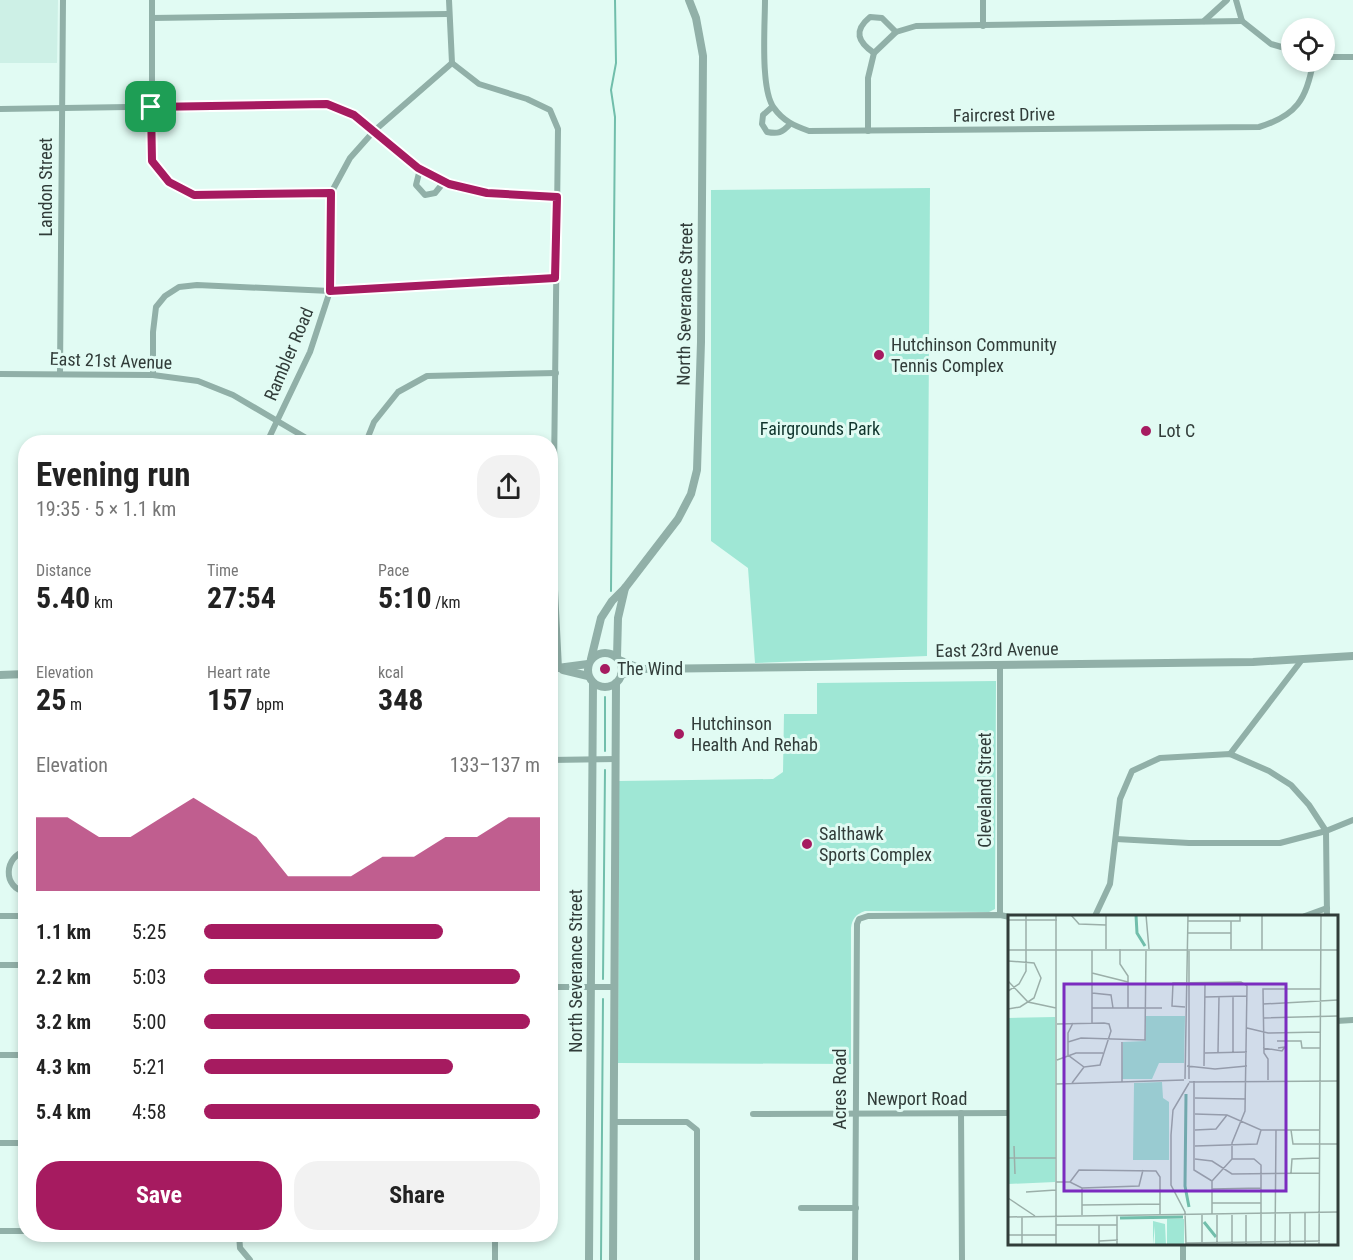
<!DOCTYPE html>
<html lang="en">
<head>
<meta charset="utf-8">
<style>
  body { margin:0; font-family:"Roboto Condensed",sans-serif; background:#f2f2f2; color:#222; height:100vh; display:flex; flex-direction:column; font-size:22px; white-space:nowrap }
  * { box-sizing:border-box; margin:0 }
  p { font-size:20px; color:#767676 }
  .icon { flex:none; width:33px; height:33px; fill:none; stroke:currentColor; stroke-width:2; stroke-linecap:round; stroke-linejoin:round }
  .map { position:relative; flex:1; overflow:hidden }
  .sheet { position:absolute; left:18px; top:435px; width:540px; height:807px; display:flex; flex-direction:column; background:#fff; border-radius:24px; box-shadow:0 3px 9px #0003 }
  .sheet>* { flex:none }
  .tools { position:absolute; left:1281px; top:18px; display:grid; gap:12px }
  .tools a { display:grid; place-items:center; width:54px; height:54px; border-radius:50%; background:#fff; box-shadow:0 3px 9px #0003; font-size:30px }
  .pin { position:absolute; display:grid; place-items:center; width:51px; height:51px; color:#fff; margin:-26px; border-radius:12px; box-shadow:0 3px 9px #0006 }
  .round { display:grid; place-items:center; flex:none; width:63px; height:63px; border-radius:24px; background:#f2f2f2 }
  .headline { display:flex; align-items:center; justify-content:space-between; height:102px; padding:0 18px }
  h1 { font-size:33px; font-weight:700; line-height:45px }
  .metrics { display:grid; grid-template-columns:repeat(3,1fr); gap:9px; height:102px; padding:6px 18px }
  .metrics div { display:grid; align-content:center }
  .metrics b { font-size:30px; font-weight:700 }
  .metrics small { font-size:16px; font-weight:400 }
  .metrics p { font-size:16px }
  .chart { height:168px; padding:12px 18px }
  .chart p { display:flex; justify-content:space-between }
  .chart svg { width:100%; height:108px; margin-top:6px; fill:#a61b60; opacity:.7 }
  .primary-button { display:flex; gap:12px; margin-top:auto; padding:12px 18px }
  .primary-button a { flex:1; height:69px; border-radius:24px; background:#a61b60; color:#fff; font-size:24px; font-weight:700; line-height:69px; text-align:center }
  .primary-button a+a { background:#f2f2f2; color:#222 }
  ul { padding:0 18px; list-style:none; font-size:20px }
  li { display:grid; grid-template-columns:96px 72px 1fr; align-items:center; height:45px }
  li i { height:15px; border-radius:8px; background:#a61b60 }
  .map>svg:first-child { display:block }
</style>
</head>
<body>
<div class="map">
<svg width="1353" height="1260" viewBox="0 0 1353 1260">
  <rect width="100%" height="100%" fill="#e1fbf3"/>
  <polygon fill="#cdf0e6" points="0,0 58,0 57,63 0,63"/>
  <g fill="#9fe7d5">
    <polygon points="930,188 927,656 755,663 748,568 711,541 711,190"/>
    <path d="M996,681L995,909L989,912L865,911C856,914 852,919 851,928V1064L618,1063L619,781L773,779L783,772L784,714H817V683Z"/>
  </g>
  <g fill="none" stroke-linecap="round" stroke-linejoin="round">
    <g stroke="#71beab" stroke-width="2">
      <polyline points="611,591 615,117 611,90 616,63 615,0"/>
      <polyline points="605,751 605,697"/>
      <polyline points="603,979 605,770"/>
      <polyline points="601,1260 603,999"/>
    </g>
    <g stroke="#91b0a8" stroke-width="6">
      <polyline points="152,0 152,161 169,181 194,195 331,193"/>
      <polyline points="449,0 452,63"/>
      <path d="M765,0C765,25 760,90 774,108C783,121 795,126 809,131L1259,127C1296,116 1307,99 1313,62"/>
      <polyline points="983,0 983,26"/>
      <polyline points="1236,0 1242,21 1271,44 1292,50"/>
      <polyline points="152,18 448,14"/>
      <polyline points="1204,21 1227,0"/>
      <path d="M874,53C858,42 853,31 870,17L882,18L896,32"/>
      <polyline points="1324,57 1353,57"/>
      <polyline points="452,63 479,84 527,99 550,110 558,129 554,472 554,570 559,669"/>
      <path d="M772,107L763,115L762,124L767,132C778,134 782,133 790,124"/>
      <polyline points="0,109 327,104 354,115 418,168 449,184 487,193 557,197"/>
      <polyline points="868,131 868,78 874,53 896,32 916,26 1242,21"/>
      <polyline points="420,169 416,185 425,195 435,193 444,182"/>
      <polyline points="0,374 153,375 198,381 233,395 313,442"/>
      <polyline points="60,374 63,0"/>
      <polyline points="153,375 153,332 156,307 165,296 179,287 197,285 330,291 555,278"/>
      <polyline points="267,442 310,352 330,291 331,193 350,158 374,131 452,63"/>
      <polyline points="366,442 374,422 398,392 427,376 556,373"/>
      <polyline points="1230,754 1301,661"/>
      <polyline points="550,760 616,759"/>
      <polyline points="1116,839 1189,843 1280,843 1326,831 1353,820"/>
      <path d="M26,851C4,856 2,888 26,892"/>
      <polyline points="1000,915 1000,665"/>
      <polyline points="0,916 26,916"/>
      <polyline points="1095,916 1110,884 1120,799 1132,771 1160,758 1230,754 1269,771 1291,785 1309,805 1326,831 1327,916"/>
      <polyline points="1305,916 1327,908"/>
      <polyline points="0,965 26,965"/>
      <polyline points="550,987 614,987"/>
      <polyline points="1336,1021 1353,1020"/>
      <polyline points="0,1055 26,1055"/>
      <polyline points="961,1113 962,1260"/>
      <polyline points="753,1114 1010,1113"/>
      <polyline points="614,1122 687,1122 697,1130 697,1260"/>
      <polyline points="0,1143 26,1143"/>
      <polyline points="801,1208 856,1208"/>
      <polyline points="0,1231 26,1231"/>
      <polyline points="239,1234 240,1248 250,1260"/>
      <polyline points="495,1234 495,1260"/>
      <polyline points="855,1260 857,924 859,919 868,916 1000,915 1010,917"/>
      <polyline points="1183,1260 1183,1244"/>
    </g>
    <g stroke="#91b0a8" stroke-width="8">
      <circle cx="605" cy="670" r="17"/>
      <polyline points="617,657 618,618 625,588"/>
      <polyline points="591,659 601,618 612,601 625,588 678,519 691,494 697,470 701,342 703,56 696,18 689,0"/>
      <polyline points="619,660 641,669"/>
      <polyline points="550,669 588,664"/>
      <polyline points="563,670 588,676"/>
      <polyline points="0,675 26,674"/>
      <polyline points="621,675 641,669 1253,662 1353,656"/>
      <polyline points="589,1260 593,683"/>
      <polyline points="613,1260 616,683"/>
    </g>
  </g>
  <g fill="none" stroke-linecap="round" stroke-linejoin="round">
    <g stroke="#fff" stroke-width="12">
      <polygon id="route" points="327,104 354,115 418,168 449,184 487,193 557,197 555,278 330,291 331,193 194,195 169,182 152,161 151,107"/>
    </g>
    <use href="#route" stroke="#a61b60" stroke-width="8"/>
  </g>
  <g fill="#a61b60" stroke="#e1fbf3" stroke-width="2">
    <circle cx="879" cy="355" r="6"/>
    <circle cx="1146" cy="431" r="6"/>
    <circle cx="605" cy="669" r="6"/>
    <circle cx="679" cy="734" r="6"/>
    <circle cx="807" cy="844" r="6"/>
  </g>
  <g text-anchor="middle" stroke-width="6" stroke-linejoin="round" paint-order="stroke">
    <g font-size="18" fill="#313c39" stroke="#e1fbf3">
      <text transform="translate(1004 115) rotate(-1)" y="6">Faircrest Drive</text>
      <text transform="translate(46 187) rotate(-90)" y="6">Landon Street</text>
      <text transform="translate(685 304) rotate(-89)" y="6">North Severance Street</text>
      <text transform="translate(289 354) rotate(-67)" y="6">Rambler Road</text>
      <text transform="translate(111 361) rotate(2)" y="6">East 21st Avenue</text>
      <text transform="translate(997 650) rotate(-1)" y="6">East 23rd Avenue</text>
      <text transform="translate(985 790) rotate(-90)" y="6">Cleveland Street</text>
      <text transform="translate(576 971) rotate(-90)" y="6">North Severance Street</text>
      <text transform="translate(840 1089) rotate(-90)" y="6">Acres Road</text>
      <text x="917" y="1105">Newport Road</text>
    </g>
    <g font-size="18" fill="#313c39" stroke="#e1fbf3" text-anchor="start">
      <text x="891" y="351">Hutchinson Community<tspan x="891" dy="21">Tennis Complex</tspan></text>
      <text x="1158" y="437">Lot C</text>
      <text x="617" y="675">The Wind</text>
      <text x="691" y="730">Hutchinson<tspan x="691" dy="21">Health And Rehab</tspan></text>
      <text x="819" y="840">Salthawk<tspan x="819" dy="21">Sports Complex</tspan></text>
    </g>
    <g font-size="18" fill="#0f342c" stroke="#e1fbf3">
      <text x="820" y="435">Fairgrounds Park</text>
    </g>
  </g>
  <g transform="translate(1008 915)">
    <rect width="330" height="330" fill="#e1fbf3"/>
    <path d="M138,101H177L176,148H151L144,164H114L115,127L137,126ZM47,102V267L0,269V103ZM154,167L155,183L161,187V245H125L126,168ZM159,304H176V330H159ZM145,306L157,309L158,330H147V311L145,330Z" fill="#9fe7d5"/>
    <path fill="none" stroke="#71beab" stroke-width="3" d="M128,0L129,18L137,31M178,179L177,271L181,292M112,303L175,302M196,307L208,322"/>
    <path fill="none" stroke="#9bafa9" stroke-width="1.5" d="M48,0V330M63,0L71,9L98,10M98,0V34M138,0L141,34M0,5H49M180,6H232V0M223,6V34M180,18H223M112,34V49L120,61V93M0,35H330M254,35V0M0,46L26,48L33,63L26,83L12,92L0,94M84,58L120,67M0,66L20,87L48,93M0,76L11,69L18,56V0M84,78L103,80L105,93M197,82L239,81M255,89L330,85M177,92L164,91L165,68L233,67L239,71L237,196L224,228V244L204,266M84,93H154M255,103L330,101M84,108V35M49,109L96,108L101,109L103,116L92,150L76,152L60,140V118L65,108M239,113L260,118L313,117M269,126H293L294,133H312M60,127L73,123L137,125L138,36M255,133L274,136L277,132L270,133M210,137L211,82M225,137V81M197,138L239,137M49,145L68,138H95M179,151L207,154L239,151M196,151L197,68M177,164L180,0M181,164V36M260,165V144L256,138L255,74H313M186,166V255L204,266M114,167V127M181,167L330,166M64,168L76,152M48,169L176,165M187,183L238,184M187,199L219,200L253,215H312M187,215L208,214L219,200M283,215L285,229H330M6,231L7,259M187,231L249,229L253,215M0,243H48M187,244L204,246L224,259L312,258M224,244H246L253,250V330M283,258L284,244L312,243M204,266V299M48,267H62L74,273V300M62,267L71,255L148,256L152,262V299M74,273L131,271L135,255M204,274L253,273M18,277L48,275M0,283L27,301M204,288H253M74,290L152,289M297,297V330M224,298V330M238,298V330M109,300V330M0,302L330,297M14,302V330M48,310H109M0,320H48M91,326L110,325M178,328L312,326M194,328V299M91,330V310M178,330L177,297L163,270V220L165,195L181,168M209,330V299M267,330L268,215M282,330V298M311,330L313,0"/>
    <path fill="#7b2cbf" fill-opacity="0.15" stroke="#7b2cbf" stroke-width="3" d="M56,69H278V276H56Z"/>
    <rect width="330" height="330" fill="none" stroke="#313c39" stroke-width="3"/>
  </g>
</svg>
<div class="tools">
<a><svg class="icon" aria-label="locate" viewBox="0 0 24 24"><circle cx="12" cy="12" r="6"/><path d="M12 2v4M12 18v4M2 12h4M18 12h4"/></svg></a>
</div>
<div class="pin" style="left:151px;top:107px;background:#1e9e55"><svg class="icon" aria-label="arrive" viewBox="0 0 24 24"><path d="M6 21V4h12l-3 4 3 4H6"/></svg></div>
<section class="sheet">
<div class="headline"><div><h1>Evening run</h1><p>19:35 · 5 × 1.1 km</p></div><a class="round"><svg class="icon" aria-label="share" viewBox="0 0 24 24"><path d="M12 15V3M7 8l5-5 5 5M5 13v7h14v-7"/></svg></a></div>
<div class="metrics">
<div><p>Distance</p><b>5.40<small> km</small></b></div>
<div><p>Time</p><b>27:54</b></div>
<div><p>Pace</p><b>5:10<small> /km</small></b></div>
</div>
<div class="metrics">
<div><p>Elevation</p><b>25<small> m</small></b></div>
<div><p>Heart rate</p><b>157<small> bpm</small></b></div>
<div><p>kcal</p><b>348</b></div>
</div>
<div class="chart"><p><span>Elevation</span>133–137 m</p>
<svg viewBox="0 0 160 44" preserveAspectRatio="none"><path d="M0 44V14L10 14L20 22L30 22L40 14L50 6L60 14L70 22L80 38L90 38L100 38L110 30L120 30L130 22L140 22L150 14L160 14V44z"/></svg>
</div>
<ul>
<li><b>1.1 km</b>5:25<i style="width:71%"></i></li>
<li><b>2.2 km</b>5:03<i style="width:94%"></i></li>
<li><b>3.2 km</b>5:00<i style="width:97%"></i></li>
<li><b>4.3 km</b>5:21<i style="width:74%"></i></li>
<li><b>5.4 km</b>4:58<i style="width:100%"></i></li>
</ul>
<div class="primary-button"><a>Save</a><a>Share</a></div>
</section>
</div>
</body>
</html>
